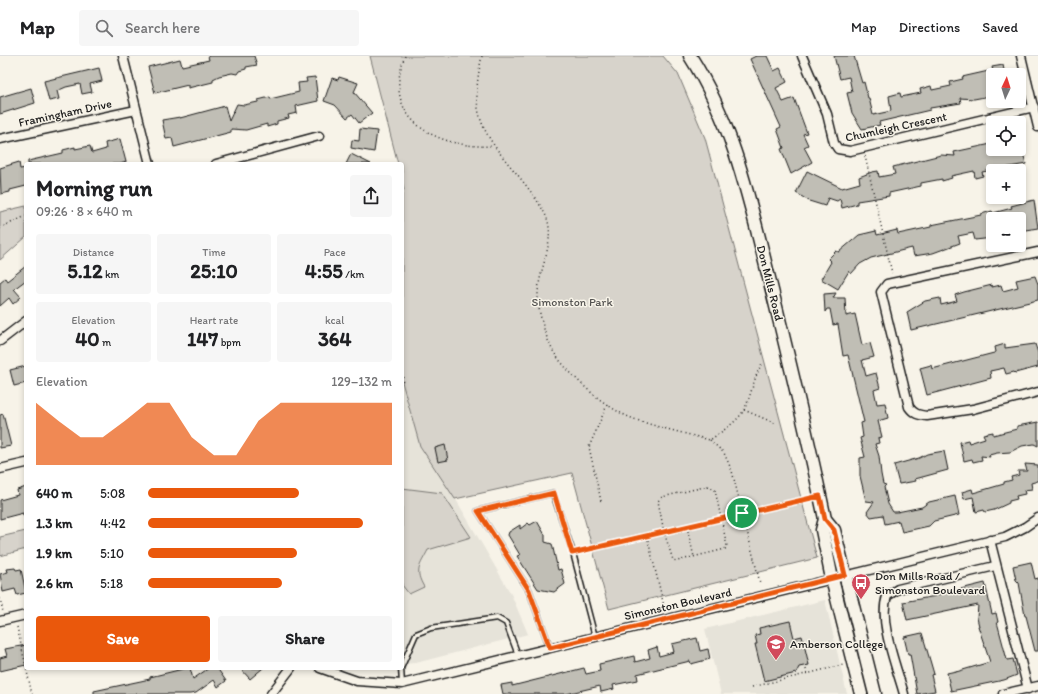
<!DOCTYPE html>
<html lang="en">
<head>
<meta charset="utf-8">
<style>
  body { margin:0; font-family:Itim,sans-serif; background:#f6f6f6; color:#202124; height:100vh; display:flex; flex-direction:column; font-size:15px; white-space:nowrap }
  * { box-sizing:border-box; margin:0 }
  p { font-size:13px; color:#757577 }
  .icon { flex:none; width:22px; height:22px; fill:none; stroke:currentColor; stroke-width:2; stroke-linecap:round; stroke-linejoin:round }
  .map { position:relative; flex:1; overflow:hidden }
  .details { position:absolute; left:24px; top:106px; width:380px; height:508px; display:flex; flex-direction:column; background:#fff; border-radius:4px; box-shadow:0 2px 6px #0003 }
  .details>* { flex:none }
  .needle { width:26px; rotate:4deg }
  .controls { position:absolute; left:986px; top:12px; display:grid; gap:8px }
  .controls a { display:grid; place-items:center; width:40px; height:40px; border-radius:4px; background:#fff; box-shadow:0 2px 6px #0003; font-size:20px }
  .pin { position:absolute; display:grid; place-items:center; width:34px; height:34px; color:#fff; margin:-17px; border:2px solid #fff; border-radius:50%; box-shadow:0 1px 4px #0007 }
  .round { display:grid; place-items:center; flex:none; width:42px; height:42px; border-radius:4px; background:#f6f6f6 }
  .summary { display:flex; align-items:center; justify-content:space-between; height:68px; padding:0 12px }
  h1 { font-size:22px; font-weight:800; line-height:30px }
  .metrics { display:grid; grid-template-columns:repeat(3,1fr); gap:6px; height:68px; padding:4px 12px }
  .metrics div { display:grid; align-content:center; border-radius:4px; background:#f6f6f6; text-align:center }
  .metrics b { font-size:20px; font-weight:800 }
  .metrics small { font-size:11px; font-weight:400 }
  .metrics p { font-size:11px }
  .chart { height:112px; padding:8px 12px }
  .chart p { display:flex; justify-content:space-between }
  .chart svg { width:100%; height:72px; margin-top:4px; fill:#ea580c; opacity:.7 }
  .button { display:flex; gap:8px; margin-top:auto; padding:8px 12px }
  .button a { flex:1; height:46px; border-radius:4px; background:#ea580c; color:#fff; font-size:16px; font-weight:800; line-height:46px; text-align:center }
  .button a+a { background:#f6f6f6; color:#202124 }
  ul { padding:0 12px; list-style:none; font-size:13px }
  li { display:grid; grid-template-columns:64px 48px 1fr; align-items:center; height:30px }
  li i { height:10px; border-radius:5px; background:#ea580c }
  header { display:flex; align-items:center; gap:24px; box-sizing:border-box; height:56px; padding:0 20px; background:#fff; border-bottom:1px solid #e0e0e0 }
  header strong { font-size:19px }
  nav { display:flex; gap:22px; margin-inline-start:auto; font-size:14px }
  .search { width:280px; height:36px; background:#f6f6f6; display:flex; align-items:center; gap:10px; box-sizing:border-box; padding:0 14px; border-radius:4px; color:#757577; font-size:15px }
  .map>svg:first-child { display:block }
</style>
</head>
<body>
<header>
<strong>Map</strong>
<div class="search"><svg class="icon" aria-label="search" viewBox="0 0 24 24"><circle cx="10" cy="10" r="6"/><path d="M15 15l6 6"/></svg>Search here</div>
<nav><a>Map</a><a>Directions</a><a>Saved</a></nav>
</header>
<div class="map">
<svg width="1038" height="638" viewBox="0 0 1038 638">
  <rect width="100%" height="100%" fill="#f7f3e8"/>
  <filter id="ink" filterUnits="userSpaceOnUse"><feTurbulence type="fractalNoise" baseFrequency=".025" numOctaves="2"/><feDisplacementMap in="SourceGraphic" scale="8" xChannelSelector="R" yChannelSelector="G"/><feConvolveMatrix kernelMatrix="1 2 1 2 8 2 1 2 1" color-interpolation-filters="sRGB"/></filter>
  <g filter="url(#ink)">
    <g fill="#e6e3d9">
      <polygon points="402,326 420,390 451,435 511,538 528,578 416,607 402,608"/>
      <polygon points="825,544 847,638 721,638 705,573"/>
    </g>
    <g fill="#d7d3cb" stroke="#7a7874">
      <polygon points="370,0 663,0 678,18 705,82 817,502 609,553 572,417 455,443 420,390 402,326 402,135 404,134 402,125 402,108 398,108"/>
      <polygon points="26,150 26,181 0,204 0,156"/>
      <path d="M402,432L442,437L471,481L428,494C420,510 414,514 424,531L409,538L402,529Z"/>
      <polygon points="26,475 26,493 0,500 0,481"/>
    </g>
    <g fill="#c0beb5" stroke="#1c1c1c">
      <polygon points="208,0 254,0 257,9 246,11 246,13 239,15 237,18 232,17 219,20 213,23 213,26 188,32 188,29 155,37 148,11 180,3 182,10 209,4"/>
      <polygon points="756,0 767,0 774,15 780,12 787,26 776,32 783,46 794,42 807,77 803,78 808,89 804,91 812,106 791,118 781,93 784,92 777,73 781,71 750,3"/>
      <polygon points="834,0 854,0 862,27 864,26 868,42 869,42 873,59 891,55 889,40 900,37 901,41 921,37 920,33 931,30 932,34 951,30 950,26 963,23 962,21 993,14 993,27 987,28 990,40 974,43 960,42 961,47 930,52 930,54 879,66 880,69 862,73 852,57 847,37 852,36 849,21 840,23"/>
      <polygon points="1003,9 1005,19 994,19 992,11"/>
      <polygon points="99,12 102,25 90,28 92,36 82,38 80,28 66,31 57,35 59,43 49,45 44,25"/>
      <polygon points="315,21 318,45 296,50 297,57 288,59 289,62 277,65 277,68 267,71 267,68 246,74 231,73 231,76 174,91 172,82 166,83 162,64 180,61 180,62 225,50 229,65 237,48 244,49 258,46 258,44 270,41 270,43 299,36 298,27 307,26 306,22"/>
      <polygon points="339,21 358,27 354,36 372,57 359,67 352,58 347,62 335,49 324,45 332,22 338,24"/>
      <polygon points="31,32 35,47 0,58 0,41"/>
      <polygon points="360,73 377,75 374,96 351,92 352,84 359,85"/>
      <polygon points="120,83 126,106 120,108 28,108 28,105 63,97 63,94 75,91 75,93 90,90 92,97 106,93 105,87"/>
      <polygon points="991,88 992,93 1022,93 1026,108 982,116 983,120 975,122 974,115 951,120 952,122 942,125 942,123 921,127 921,130 889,137 889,140 857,145 857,148 842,152 840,143 837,145 828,142 825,150 809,145 796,137 807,115 842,132 860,127 859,121 872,116 878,115 879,121 895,118 893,111 941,99 955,100 954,96"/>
      <polygon points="351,98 371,108 346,108"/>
      <polygon points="19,106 20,113 26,112 26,130 10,134 10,136 1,138 0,112"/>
      <polygon points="1034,144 1038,172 1019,175 1019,163 993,163 993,172 991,172 993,182 975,184 973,177 958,180 960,187 933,197 914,200 912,192 871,202 860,208 851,218 849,215 838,233 821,223 831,206 828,203 836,195 839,196 859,179 876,175 877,179 897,174 898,178 931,171 931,169 981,159 981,158 992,155 993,157 1012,152 1011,150"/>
      <polygon points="26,210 26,224 14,233 21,241 13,248 9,242 0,250 0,226 5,222 7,225"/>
      <polygon points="1035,220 1038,228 1038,244 911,274 907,256 925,245 940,242 941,249 957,245 955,239 964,236 992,229 992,231 1001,229 1003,235 1018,231 1016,224"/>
      <polygon points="836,237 833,242 845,242 846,260 855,258 862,289 870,287 874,301 862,304 866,320 876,317 880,332 874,334 877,348 885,347 888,362 878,365 882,381 878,382 879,387 875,388 879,400 881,418 883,428 886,429 884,431 888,448 893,456 897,456 922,451 929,446 955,440 959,459 934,465 929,470 902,476 899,465 885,468 883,459 871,461 867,456 874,446 866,445 860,420 860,402 865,401 860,382 863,381 861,367 864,366 863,362 848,299 843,300 838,268 833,269 830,253 827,253 825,256 824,238"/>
      <polygon points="1005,288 1005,292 1035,288 1038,297 1038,311 1015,317 1014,316 1006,318 1004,312 990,315 991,322 927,339 920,312 931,309 932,313 994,297 996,296 995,291"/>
      <polygon points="26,310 26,327 14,330 10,314"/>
      <polygon points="3,358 11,390 0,392 0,359"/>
      <polygon points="1038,366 1038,390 1034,388 1022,390 1010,396 997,397 989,399 990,401 981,400 982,404 973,406 972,403 964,405 960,386 968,384 969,387 985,382 983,378 993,376 993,379 1017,373 1017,370"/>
      <polygon points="445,389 448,404 438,406 435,392"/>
      <polygon points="944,395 948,414 915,423 916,425 899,428 894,409 919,402 927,398"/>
      <polygon points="1025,408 1038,409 1038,425 1031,427 1032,433 1024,434 1025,438 1016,440 1017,443 1009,445 1009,447 994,454 985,456 984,454 976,456 973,441 964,443 962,436 972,433 973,437 1004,428 1004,426 1012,424 1011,421 1019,419 1018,415 1027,415"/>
      <polygon points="26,431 26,459 23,459 23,457 0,463 0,444 18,439 17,434"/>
      <polygon points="537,465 545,479 545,486 552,488 558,514 561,513 565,528 554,536 538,533 517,500 520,499 508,479 509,476 520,469 520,473 528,467 530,469"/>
      <polygon points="1031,506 1035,523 1038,522 1038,595 1035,595 1026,560 1025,560 1019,527 1016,524 1013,510"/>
      <polygon points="15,512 16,514 21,513 26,537 17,539 15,533 3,536 0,518 8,516 7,513"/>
      <polygon points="985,527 992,558 996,557 998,566 997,566 1007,604 1013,603 1017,619 1004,624 951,635 947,617 956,615 956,616 990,606 978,570 979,570 977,562 978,549 907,564 903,546 936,540 936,539"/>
      <polygon points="790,565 794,582 802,580 809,609 799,611 796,617 764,625 755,588 757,588 755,579 760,578 759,572"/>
      <polygon points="922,577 934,618 931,619 935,635 917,638 910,598 908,598 904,581"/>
      <polygon points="697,582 700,595 708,593 710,603 691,608 690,605 637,618 638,624 613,629 614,633 601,636 600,630 566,638 503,638 501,629 512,627 512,630 584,612 586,618 600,615 599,608 634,600 635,606 650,602 648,594 657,591 659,600 674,596 672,588"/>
      <polygon points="26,589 26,609 0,615 0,602 7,600 5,593"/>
      <polygon points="187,612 190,612 193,623 209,612 217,612 226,625 218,631 214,624 196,637 190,638 94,638 94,635 150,623 150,621"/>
      <polygon points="240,612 263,612 250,623"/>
    </g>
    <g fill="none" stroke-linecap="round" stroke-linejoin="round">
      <g stroke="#1c1c1c" stroke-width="7">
        <g id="lane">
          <polyline points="550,592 529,534 478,455 553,437 573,497 595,581"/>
          <polyline points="402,610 416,578 431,572 497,562 506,567 518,599"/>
          <polyline points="401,612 402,628"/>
        </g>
      </g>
      <g stroke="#1c1c1c" stroke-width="11">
        <g id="street">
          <polyline points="123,0 150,108"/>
          <polyline points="802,0 827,58 834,87 838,93 850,95 1034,51"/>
          <polyline points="1021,0 1038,71"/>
          <polyline points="0,83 136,54"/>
          <polyline points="216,108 319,80"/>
          <path d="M1038,196L887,228L881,236L909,351C914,358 918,359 927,360L973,353L1038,336"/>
          <polyline points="0,285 26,265"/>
          <polyline points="0,413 26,407"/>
          <polyline points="990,484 1028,633"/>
          <polyline points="0,565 26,559"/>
          <polyline points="320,612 357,625 402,628 1005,481 1025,471 1038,462"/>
          <polyline points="271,638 291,612"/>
          <path d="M904,638C897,612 878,566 887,540L898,533L995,510"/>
          <polyline points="1003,638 1038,630"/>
        </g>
      </g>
      <g stroke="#1c1c1c" stroke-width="15">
        <g id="secondary">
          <path d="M690,0C733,67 749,142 768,218C788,299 808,381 825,463L834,474L875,638"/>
          <polyline points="825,463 822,474 832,523 861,638"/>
        </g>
      </g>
      <g stroke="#1c1c1c" stroke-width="1.5" stroke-dasharray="1 3" stroke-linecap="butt">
        <path d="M405,0C379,64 439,93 493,90"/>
        <path d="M482,0C469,57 481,76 517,118C528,132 538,144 546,160C557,186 537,215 538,241C538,257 547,288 557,301C574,323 603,350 629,361C654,371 684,377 710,384C722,375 738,366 745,352C752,337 754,320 763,306"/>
        <polyline points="865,100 892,217"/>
        <polyline points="0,172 26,160"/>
        <polyline points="402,317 404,327 402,327"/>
        <polyline points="744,354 777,368"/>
        <polyline points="710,384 724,397 732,415 760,527"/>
        <polygon points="708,430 715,434 727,490 725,493 677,505 673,504 664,476 658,445 662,441"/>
        <polyline points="601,445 589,391 607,349"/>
        <polyline points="687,471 694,501"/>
        <polyline points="647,480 664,550"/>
        <polyline points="580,495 810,442"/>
        <polyline points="0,542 3,556"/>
        <polyline points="17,571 32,638"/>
        <polyline points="806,613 807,618"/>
        <polyline points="752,631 843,609"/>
      </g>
      <use href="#lane" stroke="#f7f3e8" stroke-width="4"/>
      <use href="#street" stroke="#f7f3e8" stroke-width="8"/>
      <use href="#secondary" stroke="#f7f3e8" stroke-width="12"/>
    </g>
  </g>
  <g fill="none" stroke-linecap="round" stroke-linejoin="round" filter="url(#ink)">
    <g stroke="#fff" stroke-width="8">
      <polygon id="route" points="554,437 572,497 820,440 825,463 834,474 845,519 550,592 529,534 478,455"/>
    </g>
    <use href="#route" stroke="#ea580c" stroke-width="5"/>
  </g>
  <defs>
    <g id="bus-pin" transform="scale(1)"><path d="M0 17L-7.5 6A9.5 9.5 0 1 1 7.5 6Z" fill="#d1495b" stroke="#f7f3e8"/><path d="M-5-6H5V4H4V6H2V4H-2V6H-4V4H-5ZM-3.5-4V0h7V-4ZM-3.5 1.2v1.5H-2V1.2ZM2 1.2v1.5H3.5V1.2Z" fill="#fff"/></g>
    <g id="school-pin" transform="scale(1)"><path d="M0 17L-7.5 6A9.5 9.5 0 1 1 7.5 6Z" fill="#d1495b" stroke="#f7f3e8"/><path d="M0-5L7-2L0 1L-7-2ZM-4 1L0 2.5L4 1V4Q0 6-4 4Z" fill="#fff"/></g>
  </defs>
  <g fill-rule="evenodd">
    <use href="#bus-pin" x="861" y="527"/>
    <use href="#school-pin" x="776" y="588"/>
  </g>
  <g text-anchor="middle" stroke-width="3" stroke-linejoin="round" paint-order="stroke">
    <g font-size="12" fill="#1c1c1c" stroke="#f7f3e8">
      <text transform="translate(65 57) rotate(-12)" y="4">Framingham Drive</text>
      <text transform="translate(896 71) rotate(-12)" y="4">Chumleigh Crescent</text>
      <text transform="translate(770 227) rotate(76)" y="4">Don Mills Road</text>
      <text transform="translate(678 548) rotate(-13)" y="4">Simonston Boulevard</text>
    </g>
    <g font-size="12" fill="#545351" stroke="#f7f3e8">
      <text x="572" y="250">Simonston Park</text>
    </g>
    <g font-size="12" fill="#1c1c1c" stroke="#f7f3e8" text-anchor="start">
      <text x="875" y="524">Don Mills Road /<tspan x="875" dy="14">Simonston Boulevard</tspan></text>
      <text x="790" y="592">Amberson College</text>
    </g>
  </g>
</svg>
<div class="controls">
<a><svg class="needle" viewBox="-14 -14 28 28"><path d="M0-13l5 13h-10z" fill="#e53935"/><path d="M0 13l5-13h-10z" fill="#757577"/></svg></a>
<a><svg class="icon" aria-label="locate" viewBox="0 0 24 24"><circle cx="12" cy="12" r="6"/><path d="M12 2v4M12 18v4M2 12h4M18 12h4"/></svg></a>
<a>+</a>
<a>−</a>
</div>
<div class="pin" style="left:742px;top:457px;background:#1e9e55"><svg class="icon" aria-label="arrive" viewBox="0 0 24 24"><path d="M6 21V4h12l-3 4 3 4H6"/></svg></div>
<section class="details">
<div class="summary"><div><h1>Morning run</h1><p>09:26 · 8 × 640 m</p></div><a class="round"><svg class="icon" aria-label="share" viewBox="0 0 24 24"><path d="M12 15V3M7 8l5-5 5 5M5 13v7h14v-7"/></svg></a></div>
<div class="metrics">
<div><p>Distance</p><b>5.12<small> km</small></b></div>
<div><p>Time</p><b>25:10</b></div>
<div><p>Pace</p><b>4:55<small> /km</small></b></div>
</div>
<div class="metrics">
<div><p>Elevation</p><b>40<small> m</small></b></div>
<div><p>Heart rate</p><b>147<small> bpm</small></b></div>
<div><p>kcal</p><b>364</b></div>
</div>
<div class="chart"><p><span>Elevation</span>129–132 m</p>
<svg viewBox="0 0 160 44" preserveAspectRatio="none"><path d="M0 44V6L10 17L20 27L30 27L40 17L50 6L60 6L70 27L80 38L90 38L100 17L110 6L120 6L130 6L140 6L150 6L160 6V44z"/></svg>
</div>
<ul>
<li><b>640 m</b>5:08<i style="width:62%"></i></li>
<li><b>1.3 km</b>4:42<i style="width:88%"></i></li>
<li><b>1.9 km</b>5:10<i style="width:61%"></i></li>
<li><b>2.6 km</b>5:18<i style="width:55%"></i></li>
</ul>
<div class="button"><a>Save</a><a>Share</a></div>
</section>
</div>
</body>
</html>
